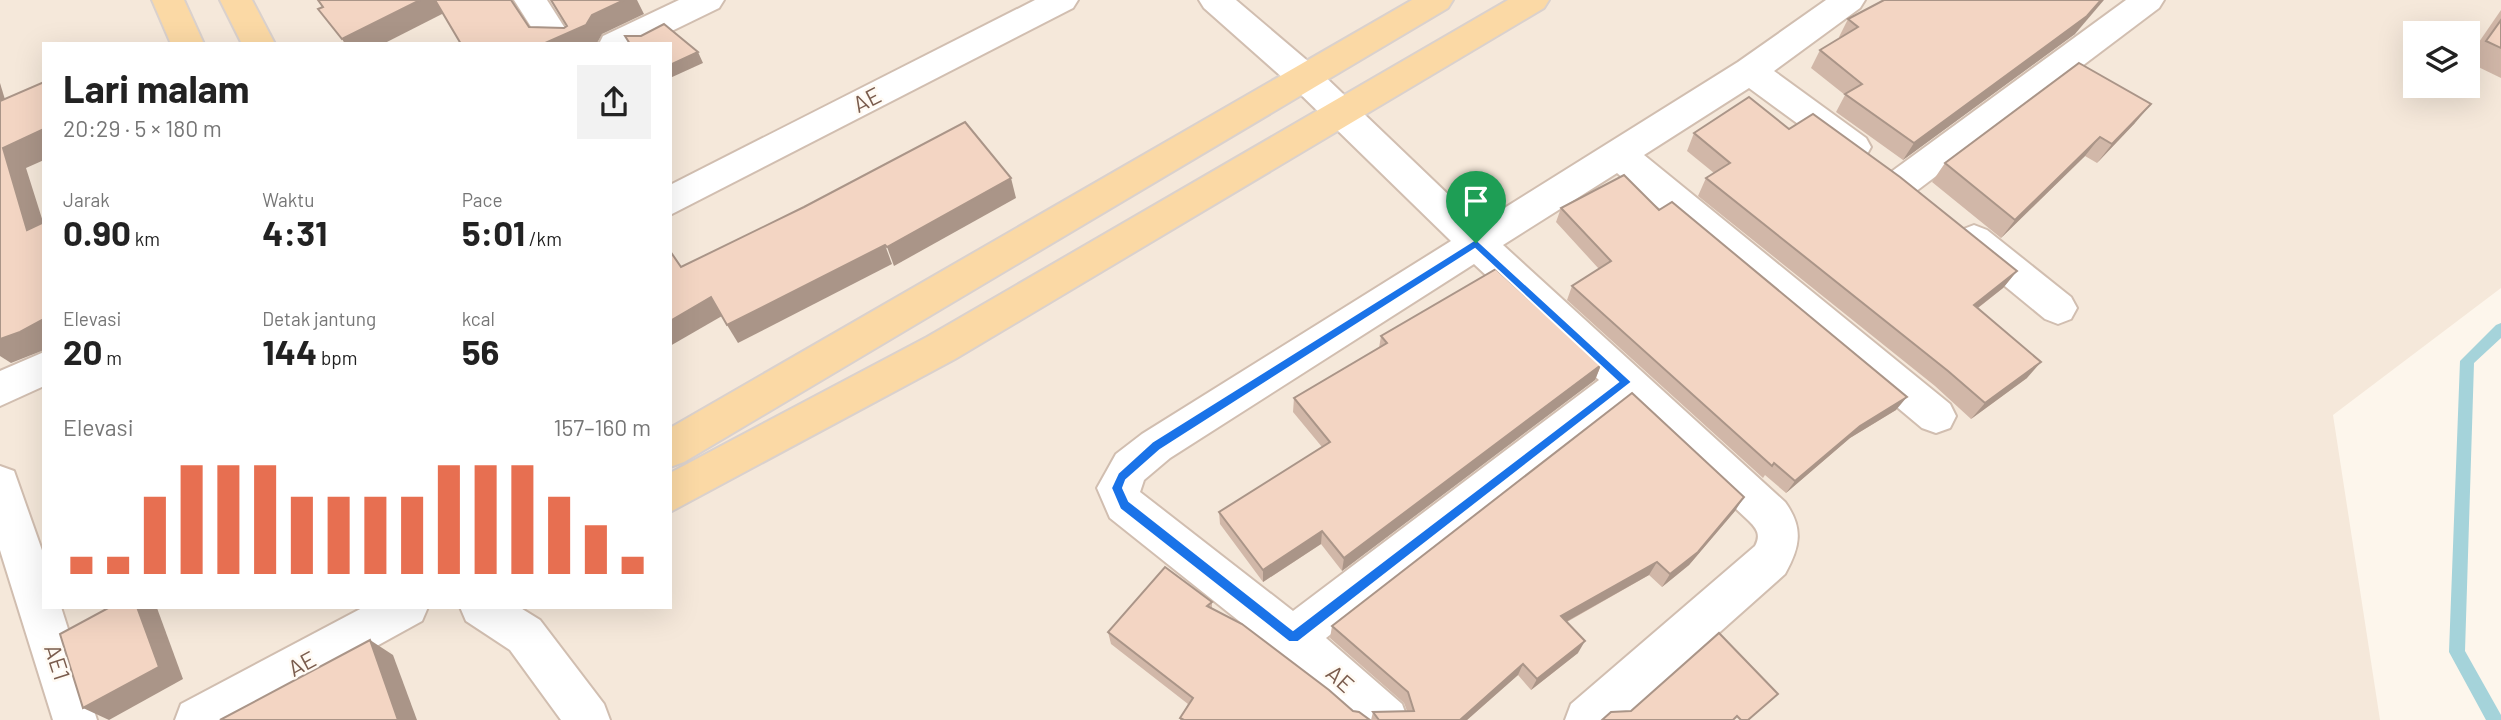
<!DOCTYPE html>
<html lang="id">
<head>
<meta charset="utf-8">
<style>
  body { margin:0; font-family:Barlow,sans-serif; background:#f2f2f2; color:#222; height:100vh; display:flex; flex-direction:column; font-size:26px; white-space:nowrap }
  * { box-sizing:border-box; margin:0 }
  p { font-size:23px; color:#767676 }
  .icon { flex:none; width:38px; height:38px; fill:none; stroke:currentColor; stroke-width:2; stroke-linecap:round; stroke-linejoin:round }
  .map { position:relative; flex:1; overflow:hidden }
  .drawer { position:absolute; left:42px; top:42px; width:630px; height:567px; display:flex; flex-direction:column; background:#fff; border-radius:0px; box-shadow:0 7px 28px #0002 }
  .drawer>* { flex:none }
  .controls { position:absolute; left:2403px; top:21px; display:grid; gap:14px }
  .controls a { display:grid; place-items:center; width:77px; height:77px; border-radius:0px; background:#fff; box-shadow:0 7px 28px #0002; font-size:35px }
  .pin { position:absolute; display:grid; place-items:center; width:60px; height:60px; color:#fff; margin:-72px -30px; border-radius:50% 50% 50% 0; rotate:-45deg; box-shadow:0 0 7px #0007 }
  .pin .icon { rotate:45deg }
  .round { display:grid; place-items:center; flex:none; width:74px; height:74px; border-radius:0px; background:#f2f2f2 }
  .summary { display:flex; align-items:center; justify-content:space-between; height:119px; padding:0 21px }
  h1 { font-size:38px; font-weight:700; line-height:52px }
  .stats { display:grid; grid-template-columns:repeat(3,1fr); gap:10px; height:119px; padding:7px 21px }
  .stats div { display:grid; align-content:center }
  .stats b { font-size:35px; font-weight:700 }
  .stats small { font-size:19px; font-weight:400 }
  .stats p { font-size:19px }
  .chart { height:196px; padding:14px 21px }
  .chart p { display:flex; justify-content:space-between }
  .chart svg { width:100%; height:126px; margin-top:7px; stroke:#e76f51; stroke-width:6 }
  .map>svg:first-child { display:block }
</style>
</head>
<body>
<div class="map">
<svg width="2501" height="720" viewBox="0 0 2501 720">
  <rect width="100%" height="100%" fill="#fdf6ec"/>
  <path fill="#f5e8da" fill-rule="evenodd" d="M0,0H2501V288L2333,415L2380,720H0ZM2415,33H2468V86H2415ZM44,44H670V607H44Z"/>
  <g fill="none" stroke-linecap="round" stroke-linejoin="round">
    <polygon fill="#a5d3da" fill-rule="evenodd" points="2501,323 2501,338 2474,363 2465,651 2501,715 2501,720 2486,720 2449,652 2460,361 2496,325"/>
    <g stroke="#d1beb0" stroke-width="4">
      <g id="minor">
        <polygon points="514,0 547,0 575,44 542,44"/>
        <polygon points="679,0 724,0 719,8 645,44 599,44 603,36"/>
        <polygon points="1035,0 1078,0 1073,8 670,215 670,185"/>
        <path d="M1199,0H1236L1316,68L1479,224L1738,62L1826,0H1865L1860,8L1774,71L1866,138L1871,147L1866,156L1854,160L1842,156L1749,88L1644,155L1950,404L1956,416L1950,428L1936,433L1922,428L1617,173L1503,245L1785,502C1804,528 1800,547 1785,574L1621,720H1565L1571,704L1755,546C1761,535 1757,529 1749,521L1625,405L1326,638L1402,704L1408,720H1353L1278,652L1110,518L1097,488L1116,454L1142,434L1451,241L1292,86L1204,8ZM1474,264L1599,380L1293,611L1140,492L1144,480L1170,458Z"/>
        <polygon points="2126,0 2164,0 2159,8 1915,192 1903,196 1891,192 1885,182 1891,172"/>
        <polygon points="1974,225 1987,230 2071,297 2077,308 2071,319 2058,324 2045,319 1961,250 1956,240 1961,230"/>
        <polygon points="44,352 44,386 0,406 0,371"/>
        <polygon points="0,466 14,471 44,556 44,607 61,607 97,720 53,720 0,550"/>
        <polygon points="364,607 428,607 422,621 242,720 175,720 181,704"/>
        <polygon points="460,607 519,607 540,620 604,704 610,720 561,720 510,650 466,621"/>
      </g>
    </g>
    <g stroke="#dad1cd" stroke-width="4">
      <g id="primary">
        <polygon points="152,0 184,0 204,44 171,44"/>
        <polygon points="220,0 252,0 275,44 242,44"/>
        <polygon points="1412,0 1453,0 1448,8 684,462 670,467 670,428"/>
        <polygon points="1508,0 1549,0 1544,8 955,359 670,512 670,473 927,337"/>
      </g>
    </g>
    <use href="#minor" fill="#fff" fill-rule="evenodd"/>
    <use href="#primary" fill="#fbd9a5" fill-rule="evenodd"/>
  </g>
  <g fill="#d1b7a8">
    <polygon points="2501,10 2501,78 2468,62 2468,58"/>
    <polygon points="1848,19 2075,34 1903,160 1836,112 1845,95 1811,68 1820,50 1840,38 1839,37"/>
    <polygon points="2135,123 2097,163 2085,156 2001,238 1932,182 1945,163"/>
    <polygon points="1789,129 2017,271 2003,288 1978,308 2027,378 1971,419 1935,386 1698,196 1706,178 1714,173 1687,151 1694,133"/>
    <polygon points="1561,208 1659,210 1896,410 1850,438 1786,493 1765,475 1763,478 1567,300 1572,286 1599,269 1556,222"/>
    <polygon points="1381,336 1601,365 1595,380 1342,571 1321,544 1263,582 1220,524 1219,512 1322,447 1293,412 1294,398 1379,348"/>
    <polygon points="1735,511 1689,565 1662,587 1649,575 1567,622 1578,653 1531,690 1518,675 1467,720 1371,720 1373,712 1407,711 1404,703 1330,638 1332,626"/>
    <polygon points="1212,602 1212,608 1353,711 1370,720 1180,720 1180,718 1188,704 1111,644 1108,632"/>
  </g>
  <g fill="#aa9588">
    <polygon points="420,0 435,0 444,13 383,44 345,44 342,39"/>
    <polygon points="624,0 637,0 644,14 602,34 597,43 543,44 592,15"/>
    <polygon points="2101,0 2104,0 2075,34 1903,160 1914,143"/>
    <polygon points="698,52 703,63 670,78 670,65"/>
    <polygon points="0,83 13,126 0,114"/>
    <polygon points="2151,104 2135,123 2097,163 2112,144"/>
    <polygon points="44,129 44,160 26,168 44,225 27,230 3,148"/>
    <polygon points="2100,137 2085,156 2001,238 2015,220"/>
    <polygon points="1011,178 1016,198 894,266 887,247"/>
    <polygon points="885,245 892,264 738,343 727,325"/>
    <polygon points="2017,271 2003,288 1961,321 1974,305"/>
    <polygon points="711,297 722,316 670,346 670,321"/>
    <polygon points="44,319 44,350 11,363 0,356 0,339"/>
    <polygon points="2041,362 2027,378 1971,419 1985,403"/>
    <polygon points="1601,365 1595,380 1342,571 1344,558"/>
    <polygon points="1907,397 1896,410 1850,438 1786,493 1795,481 1860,426"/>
    <polygon points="1744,497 1735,511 1689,565 1662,587 1670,574"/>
    <polygon points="1322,531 1321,544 1263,582 1263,570"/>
    <polygon points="1657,562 1649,575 1555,628 1561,616"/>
    <polygon points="137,607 155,607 157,608 183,679 109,720 83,708"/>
    <polygon points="370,640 393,655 417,720 398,720"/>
    <polygon points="1585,641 1578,653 1531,690 1537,679"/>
    <polygon points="1523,664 1518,675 1467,720 1460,720"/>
  </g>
  <g fill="#f3d5c3" stroke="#aa9588" stroke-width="2">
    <polygon points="318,0 420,0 342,39 318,9 323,7"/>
    <polygon points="435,0 511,0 529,27 564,28 567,26 551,0 624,0 592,15 586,25 543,44 461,44"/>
    <polygon points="1884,0 2101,0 2087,16 1914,143 1845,94 1862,84 1820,50 1858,27 1848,19"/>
    <polygon points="2501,20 2501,48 2486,41"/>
    <polygon points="664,24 698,52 670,65 670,44 630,44 625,36 641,36"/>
    <polygon points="2079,63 2151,104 2112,144 2100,137 2015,220 1945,163"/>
    <polygon points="44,82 44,129 3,148 27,230 44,222 44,319 20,332 0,339 0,101"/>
    <polygon points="1749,97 1789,129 1813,114 1900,177 2017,271 1974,305 2041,362 1985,403 1948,371 1706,178 1730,163 1694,133"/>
    <polygon points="965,122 1011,178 887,247 885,245 727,325 711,297 670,321 670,251 681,267 804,207"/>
    <polygon points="1624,175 1659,210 1672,202 1907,397 1860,426 1795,481 1774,463 1772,466 1572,286 1611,261 1561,208"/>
    <polygon points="1496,269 1601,365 1344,558 1322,531 1263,570 1219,512 1330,442 1294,398 1387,343 1381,336"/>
    <polygon points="1632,393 1744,497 1698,552 1670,574 1657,562 1561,616 1585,641 1537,679 1523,664 1460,720 1379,720 1373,712 1414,711 1408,692 1332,626"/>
    <polygon points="1165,567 1212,602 1207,606 1242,624 1329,690 1353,711 1359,712 1370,720 1184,720 1180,718 1193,698 1108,632"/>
    <polygon points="110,607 137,607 159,667 83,708 60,634"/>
    <polygon points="1719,633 1778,694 1748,720 1741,720 1737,716 1733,720 1602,720 1611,712 1631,711"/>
    <polygon points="370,640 398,720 220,720"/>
  </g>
  <path fill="#1a73e8" stroke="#fff" stroke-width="2" fill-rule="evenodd" d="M1476,239L1632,382L1298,642H1289L1120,509L1111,488L1118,473L1152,442ZM1475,249L1618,382L1293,630L1129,501L1123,488L1126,480L1160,450Z"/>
  <g text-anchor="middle" stroke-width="5" stroke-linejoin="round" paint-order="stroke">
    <g font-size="23" fill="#7a5c4d" stroke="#fffaf3">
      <text transform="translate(867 100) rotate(-27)" y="8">AE</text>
      <text transform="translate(57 662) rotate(72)" y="8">AE1</text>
      <text transform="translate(302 664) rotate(-28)" y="8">AE</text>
      <text transform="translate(1340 679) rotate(42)" y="8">AE</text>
    </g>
  </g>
</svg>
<div class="controls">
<a><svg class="icon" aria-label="layers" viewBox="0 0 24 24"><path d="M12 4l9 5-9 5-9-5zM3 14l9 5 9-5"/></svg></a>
</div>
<div class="pin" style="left:1476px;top:243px;background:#1e9e55"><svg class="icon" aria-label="arrive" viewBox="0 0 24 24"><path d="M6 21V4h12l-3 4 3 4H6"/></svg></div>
<section class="drawer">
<div class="summary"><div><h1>Lari malam</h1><p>20:29 · 5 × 180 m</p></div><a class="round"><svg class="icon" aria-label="share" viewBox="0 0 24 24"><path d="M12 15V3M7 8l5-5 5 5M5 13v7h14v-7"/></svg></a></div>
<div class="stats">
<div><p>Jarak</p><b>0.90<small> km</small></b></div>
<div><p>Waktu</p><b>4:31</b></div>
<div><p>Pace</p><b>5:01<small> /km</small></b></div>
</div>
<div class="stats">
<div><p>Elevasi</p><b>20<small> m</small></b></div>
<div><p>Detak jantung</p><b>144<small> bpm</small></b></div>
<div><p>kcal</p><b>56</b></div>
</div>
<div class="chart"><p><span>Elevasi</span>157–160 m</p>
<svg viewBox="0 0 160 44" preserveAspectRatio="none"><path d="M5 44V38M15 44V38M25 44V17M35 44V6M45 44V6M55 44V6M65 44V17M75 44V17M85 44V17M95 44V17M105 44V6M115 44V6M125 44V6M135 44V17M145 44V27M155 44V38"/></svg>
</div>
</section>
</div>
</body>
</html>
